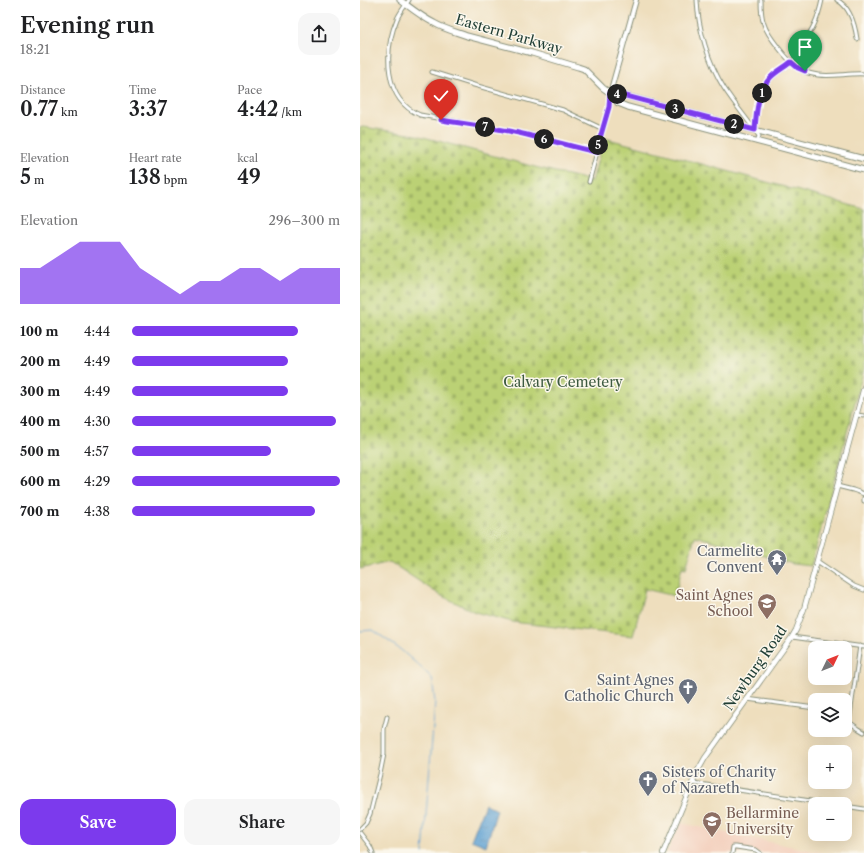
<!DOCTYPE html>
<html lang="en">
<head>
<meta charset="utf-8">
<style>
  body { margin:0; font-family:"Libre Caslon Text",serif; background:#f6f6f6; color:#202124; height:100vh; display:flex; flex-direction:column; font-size:15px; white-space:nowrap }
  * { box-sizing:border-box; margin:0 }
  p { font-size:13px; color:#757577 }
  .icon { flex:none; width:22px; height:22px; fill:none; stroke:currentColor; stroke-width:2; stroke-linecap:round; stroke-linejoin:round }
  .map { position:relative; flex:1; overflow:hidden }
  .sheet { display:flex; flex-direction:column; background:#fff; width:360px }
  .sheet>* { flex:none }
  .needle { width:26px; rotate:47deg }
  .fabs { position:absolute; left:448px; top:641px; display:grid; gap:8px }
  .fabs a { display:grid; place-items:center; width:44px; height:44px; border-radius:8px; background:#fff; box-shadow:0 4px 16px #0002; font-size:20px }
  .pin { position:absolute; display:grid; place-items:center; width:34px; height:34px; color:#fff; margin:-41px -17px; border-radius:50% 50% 50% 0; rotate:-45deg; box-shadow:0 0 4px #0007 }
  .pin .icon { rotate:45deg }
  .km { position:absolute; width:20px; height:20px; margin:-10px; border-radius:50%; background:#222; color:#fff; font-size:11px; line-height:20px; text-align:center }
  .round { display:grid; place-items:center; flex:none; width:42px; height:42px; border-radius:12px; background:#f6f6f6 }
  .summary { display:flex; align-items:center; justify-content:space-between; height:68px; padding:0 20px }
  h1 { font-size:22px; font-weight:600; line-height:30px }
  .stats { display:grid; grid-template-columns:repeat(3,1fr); gap:6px; height:68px; padding:4px 20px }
  .stats div { display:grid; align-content:center }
  .stats b { font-size:20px; font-weight:600 }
  .stats small { font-size:11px; font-weight:400 }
  .stats p { font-size:11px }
  .chart { height:112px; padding:8px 20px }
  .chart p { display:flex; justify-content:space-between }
  .chart svg { width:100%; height:72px; margin-top:4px; fill:#7c3aed; opacity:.7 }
  .primary-button { display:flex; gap:8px; margin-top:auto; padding:8px 20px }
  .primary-button a { flex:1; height:46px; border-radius:12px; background:#7c3aed; color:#fff; font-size:16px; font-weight:600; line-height:46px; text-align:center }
  .primary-button a+a { background:#f6f6f6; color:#202124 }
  ul { padding:0 20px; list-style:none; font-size:13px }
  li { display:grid; grid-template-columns:64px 48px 1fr; align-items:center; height:30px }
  li i { height:10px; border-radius:5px; background:#7c3aed }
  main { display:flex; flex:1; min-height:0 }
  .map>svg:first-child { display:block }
</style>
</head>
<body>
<main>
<section class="sheet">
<div class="summary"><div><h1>Evening run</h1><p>18:21</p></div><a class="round"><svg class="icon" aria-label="share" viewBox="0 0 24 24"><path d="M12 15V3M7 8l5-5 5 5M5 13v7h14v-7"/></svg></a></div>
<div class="stats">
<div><p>Distance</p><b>0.77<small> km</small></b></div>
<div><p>Time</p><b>3:37</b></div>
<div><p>Pace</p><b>4:42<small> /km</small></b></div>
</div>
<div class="stats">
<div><p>Elevation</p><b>5<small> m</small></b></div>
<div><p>Heart rate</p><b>138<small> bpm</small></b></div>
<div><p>kcal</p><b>49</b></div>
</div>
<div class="chart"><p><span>Elevation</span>296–300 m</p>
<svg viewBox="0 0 160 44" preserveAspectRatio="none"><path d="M0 44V22L10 22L20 14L30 6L40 6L50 6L60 22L70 30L80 38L90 30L100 30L110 22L120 22L130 30L140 22L150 22L160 22V44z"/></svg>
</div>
<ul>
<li><b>100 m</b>4:44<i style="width:80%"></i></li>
<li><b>200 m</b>4:49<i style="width:75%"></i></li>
<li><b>300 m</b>4:49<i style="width:75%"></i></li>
<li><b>400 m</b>4:30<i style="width:98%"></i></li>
<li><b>500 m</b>4:57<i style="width:67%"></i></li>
<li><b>600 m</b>4:29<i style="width:100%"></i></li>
<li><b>700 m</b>4:38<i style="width:88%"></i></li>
</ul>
<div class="primary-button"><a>Save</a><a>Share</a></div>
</section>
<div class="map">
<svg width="504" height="853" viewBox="0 0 504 853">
  <defs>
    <pattern id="cemetery-stones" width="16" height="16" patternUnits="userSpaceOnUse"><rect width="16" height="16" fill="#bbd175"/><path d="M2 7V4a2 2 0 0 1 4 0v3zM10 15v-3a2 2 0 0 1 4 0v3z" fill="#a0b466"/></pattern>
    <pattern id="water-ripples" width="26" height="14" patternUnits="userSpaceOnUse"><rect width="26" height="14" fill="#5fa0d2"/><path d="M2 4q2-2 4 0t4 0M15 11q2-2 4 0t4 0" fill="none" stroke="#4e84ab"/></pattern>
  </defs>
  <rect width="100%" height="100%" fill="#fbf7ec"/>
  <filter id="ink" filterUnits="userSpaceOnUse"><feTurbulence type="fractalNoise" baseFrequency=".025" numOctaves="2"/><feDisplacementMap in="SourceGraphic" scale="8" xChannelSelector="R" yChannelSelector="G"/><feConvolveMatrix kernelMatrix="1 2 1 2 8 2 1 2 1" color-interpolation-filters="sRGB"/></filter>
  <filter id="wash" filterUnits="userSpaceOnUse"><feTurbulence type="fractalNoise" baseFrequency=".012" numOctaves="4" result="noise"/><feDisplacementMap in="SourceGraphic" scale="16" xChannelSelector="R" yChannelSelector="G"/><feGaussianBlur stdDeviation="0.9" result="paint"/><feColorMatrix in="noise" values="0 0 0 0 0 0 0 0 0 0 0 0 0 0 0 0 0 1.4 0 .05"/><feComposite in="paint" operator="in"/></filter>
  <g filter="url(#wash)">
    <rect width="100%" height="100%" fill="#eedebd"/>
    <polygon fill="#f4d3c1" points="320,823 463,853 307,853"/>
    <polygon fill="url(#cemetery-stones)" stroke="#6d8754" points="3,127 56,135 175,167 232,181 244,138 302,153 504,209 504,369 451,566 433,564 335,536 326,568 322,567 315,596 285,589 273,636 153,622 115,612 80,595 30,562 0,569 0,128"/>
    <polygon fill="url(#water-ripples)" stroke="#3f6e83" points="125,804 137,810 126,846 111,840"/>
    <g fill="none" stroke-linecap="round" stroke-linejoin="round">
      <polyline stroke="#5fa0d2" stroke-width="1" points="0,631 13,630 41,650 57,664 72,678 75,702 63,853"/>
    </g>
  </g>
  <g filter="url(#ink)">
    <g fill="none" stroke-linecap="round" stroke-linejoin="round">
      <g stroke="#868e78" stroke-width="5">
        <g id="minor">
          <path d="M49,0C45,6 40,12 37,19C24,50 23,100 60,115L171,135L220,149L236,152"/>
          <path d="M337,0C338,29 349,64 364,88C375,105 388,120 399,136L397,142"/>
          <path d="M401,0C401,8 401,17 404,24C407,35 428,61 438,68C443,72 451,74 458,75C473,77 489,73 504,74"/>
          <path d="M477,0C490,7 495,25 497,39"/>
          <polyline points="72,72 114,85 203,110 243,129"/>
          <path d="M395,130C396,113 398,97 407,83C413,73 425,69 433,61C437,56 439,50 442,45C453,29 458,19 462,0"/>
          <polyline points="229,182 249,107 250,93"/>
          <polyline points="497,415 504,416"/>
          <polyline points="477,486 493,490 504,494"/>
          <polyline points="504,498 504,501"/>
          <polyline points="457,561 494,586 504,590"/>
          <polyline points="432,637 504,647"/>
          <polyline points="387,699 455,708"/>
          <polyline points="485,719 499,729 504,732"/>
          <polyline points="489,722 500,646"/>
          <polyline points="333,783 470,804"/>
          <polyline points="485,806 504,809"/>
          <polyline points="0,829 6,823 10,814 20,774 24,754 24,729 27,717"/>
          <polyline points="0,833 10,846 13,853"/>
          <polyline points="372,853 373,847 376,847 396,850 400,853"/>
        </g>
      </g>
      <g stroke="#868e78" stroke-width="6">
        <polyline id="tertiary" points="250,93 276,0"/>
      </g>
      <g stroke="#868e78" stroke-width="6">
        <polyline id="secondary" points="303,853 336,774 345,758 432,637 436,630 444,609 504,387"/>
      </g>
      <g stroke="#868e78" stroke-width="7">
        <g id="primary">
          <path d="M40,0C51,8 62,17 74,23C84,29 96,32 107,36L172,53L218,67L224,69L243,88L250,93L258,103L268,107L504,170"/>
          <polyline points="250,93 266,96 504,159"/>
        </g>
      </g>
      <use href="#minor" stroke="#fff" stroke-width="3"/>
      <use href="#tertiary" stroke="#fff" stroke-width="4"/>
      <use href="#secondary" stroke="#fff" stroke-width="4.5"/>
      <use href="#primary" stroke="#fff" stroke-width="5"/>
    </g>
  </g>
  <g fill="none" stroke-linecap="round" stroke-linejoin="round" filter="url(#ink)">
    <g stroke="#fff" stroke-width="8">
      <path id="route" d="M81,120C111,125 141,128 171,136C193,141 214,147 236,152L249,107L250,93L266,96L395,130C396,113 398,90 411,77C417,71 425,67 431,62L438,68L445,71"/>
    </g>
    <use href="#route" stroke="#7c3aed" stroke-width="5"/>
  </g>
  <defs>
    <g id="temple-pin" transform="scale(1)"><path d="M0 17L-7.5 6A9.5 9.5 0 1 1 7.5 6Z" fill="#6b7280" stroke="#fbf7ec"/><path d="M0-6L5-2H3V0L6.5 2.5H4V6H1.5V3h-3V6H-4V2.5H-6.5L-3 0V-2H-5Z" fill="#fff"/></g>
    <g id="school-pin" transform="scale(1)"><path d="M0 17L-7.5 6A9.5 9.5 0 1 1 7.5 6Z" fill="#8d6e63" stroke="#fbf7ec"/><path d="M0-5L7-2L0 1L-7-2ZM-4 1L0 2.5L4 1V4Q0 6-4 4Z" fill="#fff"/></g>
    <g id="church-pin" transform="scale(1)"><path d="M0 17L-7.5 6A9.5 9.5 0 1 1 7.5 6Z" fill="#6b7280" stroke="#fbf7ec"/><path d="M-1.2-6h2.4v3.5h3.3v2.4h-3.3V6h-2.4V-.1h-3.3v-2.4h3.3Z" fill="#fff"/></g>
    <g id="university-pin" transform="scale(1)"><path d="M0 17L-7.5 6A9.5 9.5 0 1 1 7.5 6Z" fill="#8d6e63" stroke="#fbf7ec"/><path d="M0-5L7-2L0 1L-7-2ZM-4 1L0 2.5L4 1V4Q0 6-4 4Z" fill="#fff"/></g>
  </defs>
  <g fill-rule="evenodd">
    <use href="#temple-pin" x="417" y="559"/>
    <use href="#school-pin" x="407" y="603"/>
    <use href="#church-pin" x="328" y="688"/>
    <use href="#church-pin" x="288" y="780"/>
    <use href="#university-pin" x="352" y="821"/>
  </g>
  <g text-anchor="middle" stroke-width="3" stroke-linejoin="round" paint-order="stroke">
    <g font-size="14" fill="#1f3d34" stroke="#fbf7ec">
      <text transform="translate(149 34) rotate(16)" y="5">Eastern Parkway</text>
      <text transform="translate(395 668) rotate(-55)" y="5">Newburg Road</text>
    </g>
    <g font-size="14" fill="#3e5b41" stroke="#fbf7ec">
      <text x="203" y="387">Calvary Cemetery</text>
    </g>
    <g font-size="14" fill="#5b616d" stroke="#fbf7ec" text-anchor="end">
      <text x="403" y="556">Carmelite<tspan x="403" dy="16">Convent</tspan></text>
      <text x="314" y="685">Saint Agnes<tspan x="314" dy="16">Catholic Church</tspan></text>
      <text x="302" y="777" text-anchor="start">Sisters of Charity<tspan x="302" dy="16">of Nazareth</tspan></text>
    </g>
    <g font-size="14" fill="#785e54" stroke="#fbf7ec" text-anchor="end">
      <text x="393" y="600">Saint Agnes<tspan x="393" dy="16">School</tspan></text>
      <text x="366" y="818" text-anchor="start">Bellarmine<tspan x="366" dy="16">University</tspan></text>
    </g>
  </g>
</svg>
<div class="fabs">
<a><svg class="needle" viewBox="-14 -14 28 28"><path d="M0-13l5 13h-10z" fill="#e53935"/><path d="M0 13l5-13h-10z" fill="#757577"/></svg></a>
<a><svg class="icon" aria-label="layers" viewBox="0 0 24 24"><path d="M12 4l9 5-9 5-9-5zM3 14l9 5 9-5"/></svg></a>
<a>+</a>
<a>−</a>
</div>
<div class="pin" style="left:445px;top:71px;background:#1e9e55"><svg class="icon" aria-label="arrive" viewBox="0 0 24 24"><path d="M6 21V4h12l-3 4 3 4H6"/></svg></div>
<div class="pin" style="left:81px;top:120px;background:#d93025"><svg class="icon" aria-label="check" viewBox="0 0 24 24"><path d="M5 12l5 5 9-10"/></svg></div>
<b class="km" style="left:402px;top:93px">1</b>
<b class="km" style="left:374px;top:124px">2</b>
<b class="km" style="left:315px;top:109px">3</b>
<b class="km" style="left:257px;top:94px">4</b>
<b class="km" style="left:238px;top:145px">5</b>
<b class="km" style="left:184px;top:139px">6</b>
<b class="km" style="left:125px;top:127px">7</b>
</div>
</main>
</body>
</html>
